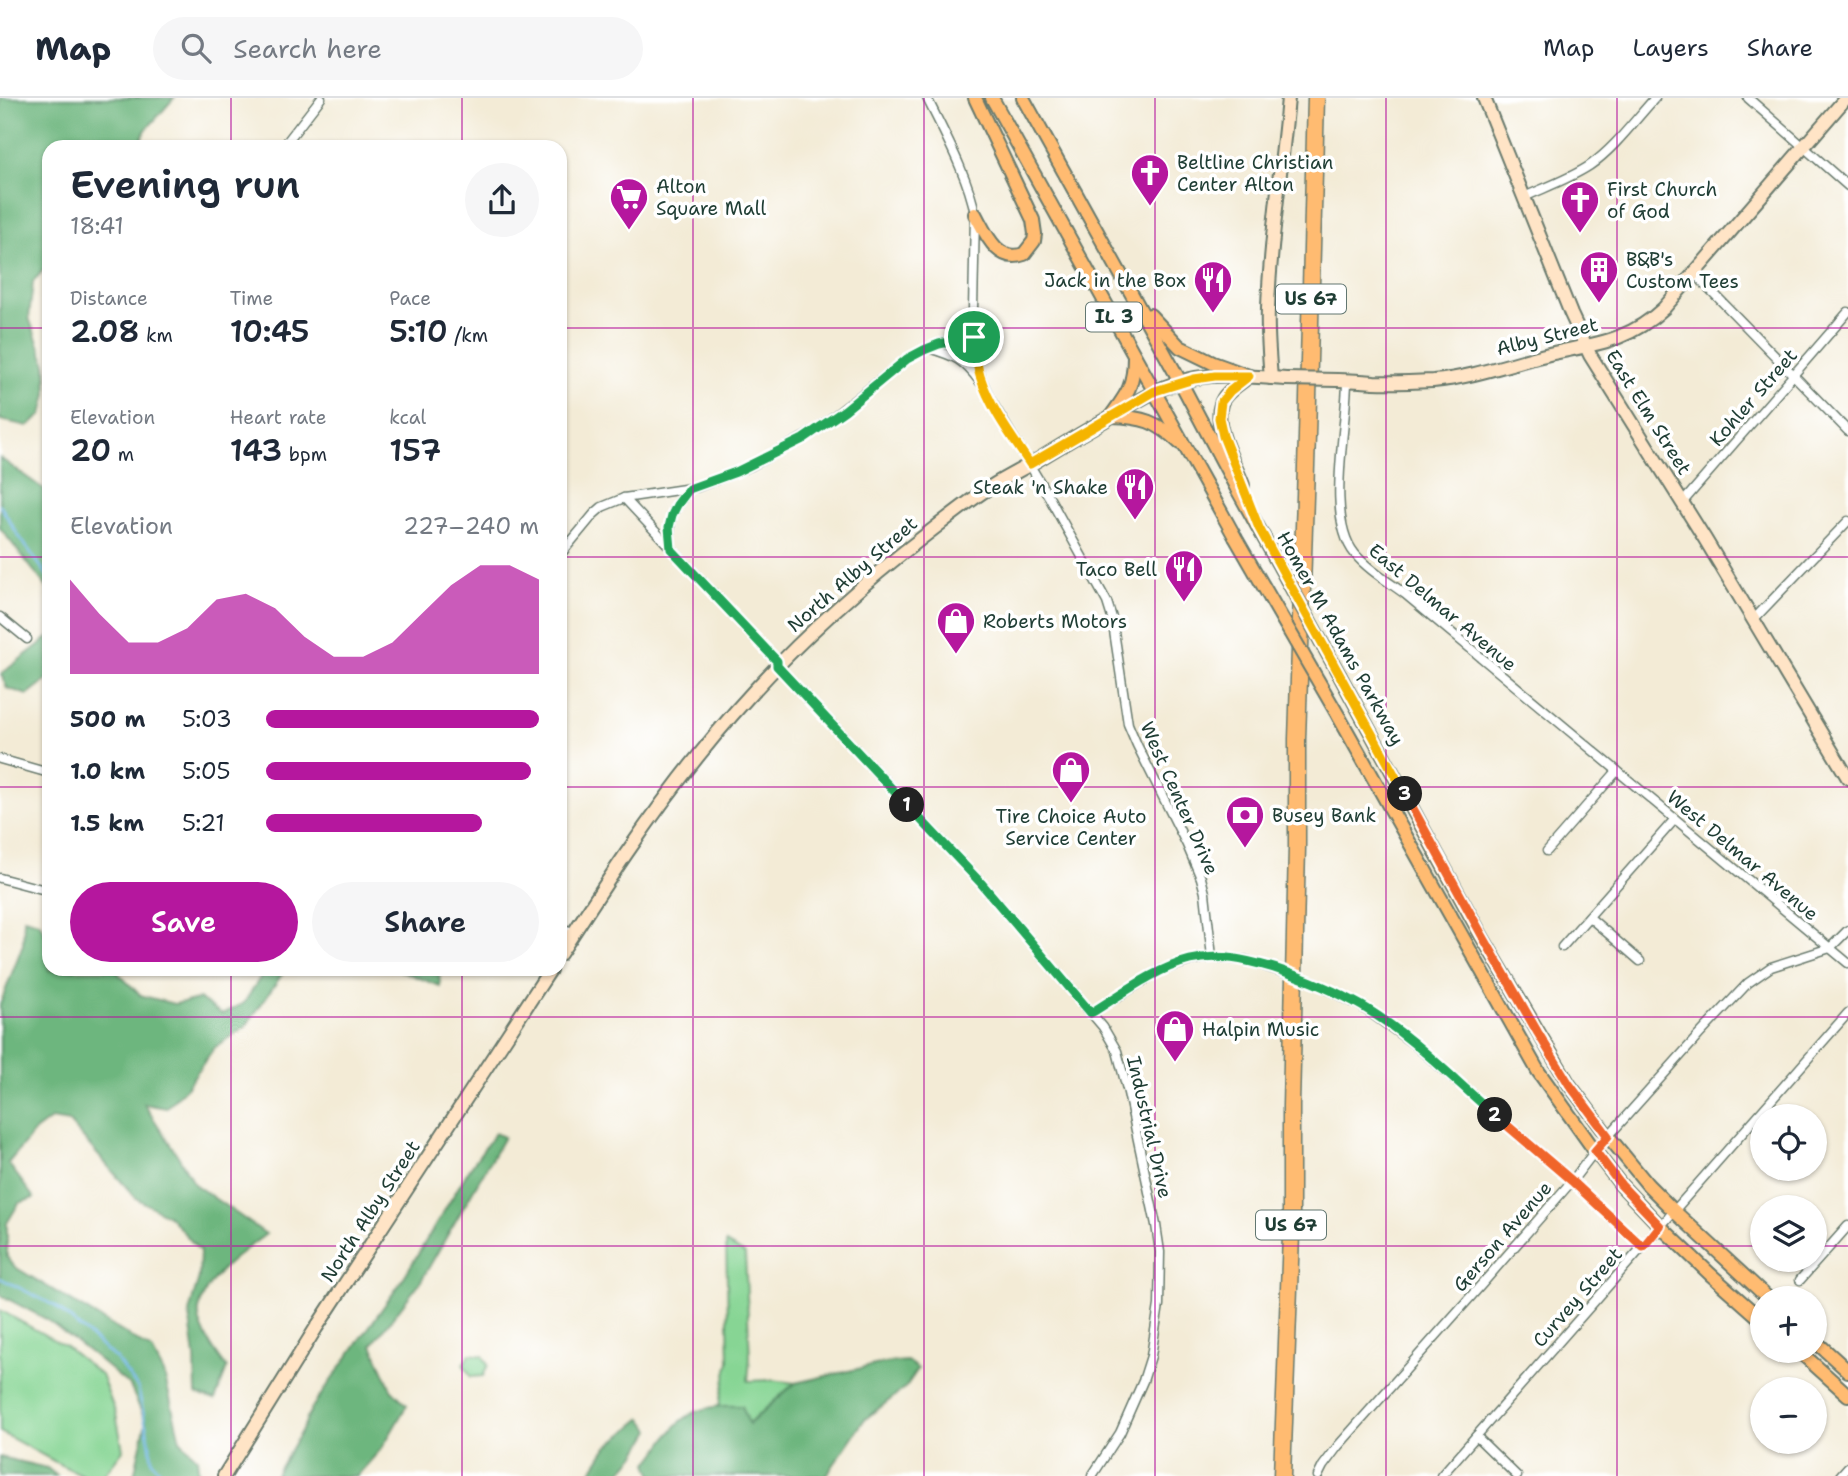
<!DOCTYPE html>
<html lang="en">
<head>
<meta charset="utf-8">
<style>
  body { margin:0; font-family:"Shantell Sans",sans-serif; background:#f6f6f7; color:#1f2937; height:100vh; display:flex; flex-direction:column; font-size:26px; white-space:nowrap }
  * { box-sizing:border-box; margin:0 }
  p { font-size:23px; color:#747a83 }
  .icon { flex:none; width:38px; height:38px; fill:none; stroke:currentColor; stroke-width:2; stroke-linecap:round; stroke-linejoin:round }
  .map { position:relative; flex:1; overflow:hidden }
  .details { position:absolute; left:42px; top:42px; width:525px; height:836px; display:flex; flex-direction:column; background:#fff; border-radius:21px; box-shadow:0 2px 5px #0004 }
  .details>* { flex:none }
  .tools { position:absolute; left:1750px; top:1006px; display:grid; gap:14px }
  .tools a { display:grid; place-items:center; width:77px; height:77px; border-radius:50%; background:#fff; box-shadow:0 2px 5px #0004; font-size:35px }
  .pin { position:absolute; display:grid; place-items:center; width:60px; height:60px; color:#fff; margin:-30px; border:4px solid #fff; border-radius:50%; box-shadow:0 2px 7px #0007 }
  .km { position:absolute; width:35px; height:35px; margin:-18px; border-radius:50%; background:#222; color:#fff; font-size:19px; line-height:35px; text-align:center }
  .round { display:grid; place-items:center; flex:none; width:74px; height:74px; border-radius:37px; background:#f6f6f7 }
  .headline { display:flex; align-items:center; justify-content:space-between; height:119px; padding:0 28px }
  h1 { font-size:38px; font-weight:600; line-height:52px }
  .metrics { display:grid; grid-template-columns:repeat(3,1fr); gap:10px; height:119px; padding:7px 28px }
  .metrics div { display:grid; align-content:center }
  .metrics b { font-size:30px; font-weight:600 }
  .metrics small { font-size:19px; font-weight:400 }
  .metrics p { font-size:19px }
  .chart { height:196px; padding:14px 28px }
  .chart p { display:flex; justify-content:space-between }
  .chart svg { width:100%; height:126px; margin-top:7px; fill:#b5179e; opacity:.7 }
  .cta { display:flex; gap:14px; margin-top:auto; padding:14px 28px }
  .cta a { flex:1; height:80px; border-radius:42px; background:#b5179e; color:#fff; font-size:28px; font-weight:600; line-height:80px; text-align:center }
  .cta a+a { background:#f6f6f7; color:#1f2937 }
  ul { padding:0 28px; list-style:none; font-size:23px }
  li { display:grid; grid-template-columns:112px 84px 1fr; align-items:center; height:52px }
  li i { height:18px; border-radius:9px; background:#b5179e }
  header { display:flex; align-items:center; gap:42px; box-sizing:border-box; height:98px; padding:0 35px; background:#fff; border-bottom:2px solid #e0e1e3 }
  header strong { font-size:33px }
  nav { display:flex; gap:38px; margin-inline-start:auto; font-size:24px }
  .search { width:490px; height:63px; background:#f6f6f7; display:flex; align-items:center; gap:18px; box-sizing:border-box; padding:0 24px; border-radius:38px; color:#747a83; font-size:26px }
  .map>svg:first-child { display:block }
</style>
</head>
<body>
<header>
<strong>Map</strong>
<div class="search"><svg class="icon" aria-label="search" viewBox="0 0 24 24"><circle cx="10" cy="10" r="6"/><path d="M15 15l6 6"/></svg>Search here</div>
<nav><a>Map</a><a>Layers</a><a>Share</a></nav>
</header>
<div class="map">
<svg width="1848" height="1378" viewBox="0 0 1848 1378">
  <rect width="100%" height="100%" fill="#fff"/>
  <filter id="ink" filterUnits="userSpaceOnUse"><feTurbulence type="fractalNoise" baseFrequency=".0143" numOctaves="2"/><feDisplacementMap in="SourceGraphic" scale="14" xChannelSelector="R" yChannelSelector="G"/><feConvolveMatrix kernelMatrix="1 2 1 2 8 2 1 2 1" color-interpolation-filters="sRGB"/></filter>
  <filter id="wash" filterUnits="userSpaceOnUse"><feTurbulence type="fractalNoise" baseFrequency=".00686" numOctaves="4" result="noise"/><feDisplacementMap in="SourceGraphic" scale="28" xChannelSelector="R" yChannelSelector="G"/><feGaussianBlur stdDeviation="1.57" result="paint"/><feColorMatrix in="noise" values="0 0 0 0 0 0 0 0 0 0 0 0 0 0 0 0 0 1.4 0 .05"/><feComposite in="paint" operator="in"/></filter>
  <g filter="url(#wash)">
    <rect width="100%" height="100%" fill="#f3ebd6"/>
    <g fill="#87d594" stroke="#538964" stroke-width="2">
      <polygon points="726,1145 745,1156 750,1260 748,1283 772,1282 795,1285 748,1326 742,1308 719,1308 729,1263"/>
      <polygon points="0,1212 65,1248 101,1277 116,1316 123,1352 103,1378 84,1378 61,1367 0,1334"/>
      <polygon points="470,1256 483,1258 488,1267 483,1278 471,1279 463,1266"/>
    </g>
    <g fill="#6db67e" stroke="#467a59" stroke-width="2">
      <polygon points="0,0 174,0 145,33 138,49 49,49 49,165 33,184 29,220 46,266 47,296 42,317 28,328 0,322"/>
      <polygon points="0,360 49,395 49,492 0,430"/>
      <polygon points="49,539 49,580 27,597 7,590 1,576"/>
      <path d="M24,820L39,824L49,842V872H115L140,897L174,906L200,901L222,916L244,905L265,872H285L246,928L214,950L185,991L166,1010L144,1006L178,1058L194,1086L266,1136C241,1155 205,1178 199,1212C196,1229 217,1257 227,1270L215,1302L196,1296L195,1259L189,1214L199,1179L200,1153L170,1119L136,1100L69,1024L51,1021L35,1033L8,1065L34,1100L19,1105L7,1125V1159L15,1169L152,1252L164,1275L180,1342L197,1360L199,1378H134L146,1324L130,1288L93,1257L46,1221L0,1197V907L23,846Z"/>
      <polygon points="399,872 434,872 439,874 440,888"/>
      <polygon points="495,1035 504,1039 421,1183 372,1247 391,1291 407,1307 382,1350 357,1378 275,1378 304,1328 311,1311 401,1184 470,1070"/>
      <path d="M907,1263L918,1271L905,1290L864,1322L826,1378H653L648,1365C656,1357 661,1347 668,1338C687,1310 711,1307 742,1308L749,1326L795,1285L884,1265Z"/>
      <polygon points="642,1320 651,1332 635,1358 617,1378 590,1378 591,1374 607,1349"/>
      <polygon points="0,1359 47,1370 57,1378 0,1378"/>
    </g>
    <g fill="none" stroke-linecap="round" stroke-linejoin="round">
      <g stroke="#74b9eb" stroke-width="2.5">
        <polyline points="0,407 18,437 49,480"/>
        <polyline points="0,1180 55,1208 116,1261 138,1290 150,1347 152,1362 157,1370 167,1378"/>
      </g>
    </g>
  </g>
  <g filter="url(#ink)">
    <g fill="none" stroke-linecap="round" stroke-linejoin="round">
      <g stroke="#697a6d" stroke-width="11">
        <g id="street">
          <path d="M927,0C943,33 969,80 975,116L973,212L976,262L981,280L989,299L1049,399L1107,504L1112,520L1128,626L1137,647L1187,747L1201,780L1205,795L1212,859"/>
          <polyline points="1748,0 1848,88"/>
          <polyline points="283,49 321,0"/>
          <path d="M1524,99C1546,89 1569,81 1589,68C1615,50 1634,23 1655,0"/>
          <polyline points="1694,175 1848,333"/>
          <path d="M928,250C955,258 963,261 980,284"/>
          <path d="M1347,282C1347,329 1325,420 1355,456C1368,472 1389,484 1405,496L1848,865"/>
          <polyline points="624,400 777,563 777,568 981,785 1103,929 1117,953 1128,995 1156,1127 1160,1154 1159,1207 1151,1258 1143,1283 1120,1335 1092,1378"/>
          <polyline points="1683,404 1848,214"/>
          <path d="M671,451C668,421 670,415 689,391"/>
          <polyline points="560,457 594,416 602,409 624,400 698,389 751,368 815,333 907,261 924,252 939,246 974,239"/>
          <polyline points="0,519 27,541"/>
          <polyline points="1754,521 1848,423"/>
          <polyline points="0,661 49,675"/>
          <polyline points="1547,753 1617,673"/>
          <polyline points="0,780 49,793"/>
          <polyline points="1589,819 1640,863"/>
          <polyline points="560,830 574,834"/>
          <polyline points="1562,849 1675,721"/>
          <polyline points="1091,915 1161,872 1193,862 1212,859 1246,862 1313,884 1361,908 1414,946 1572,1083 1643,1149"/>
          <polyline points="1800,1182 1848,1128"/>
          <polyline points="1476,1338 1517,1378"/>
          <polyline points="1318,1378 1323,1368 1338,1348 1482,1186 1572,1083 1595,1053 1699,937 1748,885 1771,869 1830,850 1848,832"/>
          <polyline points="1441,1378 1848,915"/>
          <polyline points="1840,1378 1848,1369"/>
        </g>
      </g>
      <g stroke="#697a6d" stroke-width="16">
        <g id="secondary">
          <polyline points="1484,0 1571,216 1590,257 1705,441 1848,680"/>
          <path d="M1271,280C1269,257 1267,233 1268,210C1270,140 1282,70 1288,0"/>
          <path d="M1337,282C1349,282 1361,283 1374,284C1393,285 1413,284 1433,283C1468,280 1503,268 1537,259C1586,246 1624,248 1664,210L1846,0"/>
          <path d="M560,856C604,788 648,720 699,657C765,574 843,500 927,436C949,419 971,401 995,386C1010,377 1026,369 1041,360C1062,347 1084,334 1105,322C1134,305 1162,286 1196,280C1225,275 1256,279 1286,281"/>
          <polyline points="224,1378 316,1230 550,872"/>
        </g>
      </g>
      <g stroke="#697a6d" stroke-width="16">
        <g id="primary">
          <polyline points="992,0 1235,439"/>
          <polyline points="1023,0 1181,285 1237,391"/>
          <path d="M975,116C985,134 997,166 1024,156L1034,143L1035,136L1033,122L975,0"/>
          <polyline points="1150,217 1180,249 1213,265 1249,278"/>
          <path d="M1111,318C1143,319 1156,323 1180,345"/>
          <path d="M1111,318C1128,295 1134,287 1134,258"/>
          <path d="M1243,387C1235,365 1213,329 1221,306C1224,294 1240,286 1249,278"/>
          <polyline points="1340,578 1481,837 1569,986 1608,1038 1648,1087 1674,1113 1768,1200"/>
          <polyline points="1339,619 1538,973 1595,1053 1621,1087 1660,1128 1710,1176 1762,1222"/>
          <polyline points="1815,1243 1848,1273"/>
          <polyline points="1799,1253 1848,1297"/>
        </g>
      </g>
      <g stroke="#697a6d" stroke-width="19">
        <polyline id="highway" points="1282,1378 1291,1137 1291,1008 1297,749 1297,641 1307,338 1316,0"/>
      </g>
      <use href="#street" stroke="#fff" stroke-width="8"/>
      <use href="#secondary" stroke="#ffe4c6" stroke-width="12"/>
      <use href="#primary" stroke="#ffbb71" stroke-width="12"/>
      <use href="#highway" stroke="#ffbb71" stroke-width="16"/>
      <g stroke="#697a6d" stroke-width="16" stroke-linecap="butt">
        <polyline id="secondary-bridge" points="1286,281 1337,282"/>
      </g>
      <g stroke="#697a6d" stroke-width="16" stroke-linecap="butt">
        <g id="primary-bridge">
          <polyline points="1237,391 1340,578"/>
          <polyline points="1235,439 1339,619"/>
        </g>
      </g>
      <use href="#secondary-bridge" stroke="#ffe4c6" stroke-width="12"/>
      <use href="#primary-bridge" stroke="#ffbb71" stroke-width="12"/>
    </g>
  </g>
  <g fill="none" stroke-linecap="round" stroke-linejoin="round" filter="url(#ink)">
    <g stroke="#fff" stroke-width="14">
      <polyline id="split-1" points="907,707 777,568 777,563 671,451 669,429 672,417 677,407 689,391 736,374 803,341 845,312 907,261 924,252 939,246 974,239"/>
    </g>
    <g stroke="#fff" stroke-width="14">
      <path id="split-2" d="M907,707L981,785L1091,915C1122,896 1154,871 1190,862C1219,855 1246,862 1274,870C1304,880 1334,892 1362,908C1411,937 1452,980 1495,1017"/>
    </g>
    <g stroke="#fff" stroke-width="14">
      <polyline id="split-3" points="1405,696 1482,837 1538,935 1569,986 1608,1038 1595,1053 1621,1087 1660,1128 1643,1149 1572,1083 1495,1017"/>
    </g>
    <g stroke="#fff" stroke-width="14">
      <path id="split-4" d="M974,239C976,253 976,265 980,278C990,310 1012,339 1030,366L1155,293L1194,281L1215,278H1249L1230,293L1221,304L1219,320L1223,338L1259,430L1405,696"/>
    </g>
    <use href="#split-1" stroke="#22a559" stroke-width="9"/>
    <use href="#split-2" stroke="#22a559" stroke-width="9"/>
    <use href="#split-3" stroke="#f0652b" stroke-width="9"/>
    <use href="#split-4" stroke="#f5b400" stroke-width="9"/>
  </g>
  <path fill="none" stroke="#b5179e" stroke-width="2" stroke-opacity="0.55" d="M231,0V49M462,0V49M693,0V1378M924,0V1378M1155,0V1378M1386,0V1378M1617,0V1378M0,230H49M560,230H1848M0,459H49M560,459H1848M0,689H49M560,689H1848M231,872V1378M462,872V1378M0,919H1848M0,1148H1762M1815,1148H1848"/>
  <defs>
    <g id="church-pin" transform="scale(2.0125)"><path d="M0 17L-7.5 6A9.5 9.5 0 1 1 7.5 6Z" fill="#b5179e" stroke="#fff"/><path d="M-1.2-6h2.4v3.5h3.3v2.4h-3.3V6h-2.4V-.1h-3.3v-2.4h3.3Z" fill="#fff"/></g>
    <g id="supermarket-pin" transform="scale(2.0125)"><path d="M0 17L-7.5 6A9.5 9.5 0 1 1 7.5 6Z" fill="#b5179e" stroke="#fff"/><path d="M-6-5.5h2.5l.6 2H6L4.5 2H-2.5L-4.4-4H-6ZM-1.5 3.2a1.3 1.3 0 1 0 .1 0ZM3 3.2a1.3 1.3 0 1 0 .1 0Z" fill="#fff"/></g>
    <g id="building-pin" transform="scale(2.0125)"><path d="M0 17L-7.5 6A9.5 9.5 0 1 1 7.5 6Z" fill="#b5179e" stroke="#fff"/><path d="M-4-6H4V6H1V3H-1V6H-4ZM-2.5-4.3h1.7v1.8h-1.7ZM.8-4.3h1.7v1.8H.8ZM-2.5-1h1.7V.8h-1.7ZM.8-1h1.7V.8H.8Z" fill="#fff"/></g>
    <g id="restaurant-pin" transform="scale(2.0125)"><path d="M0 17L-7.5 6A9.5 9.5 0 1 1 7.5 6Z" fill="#b5179e" stroke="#fff"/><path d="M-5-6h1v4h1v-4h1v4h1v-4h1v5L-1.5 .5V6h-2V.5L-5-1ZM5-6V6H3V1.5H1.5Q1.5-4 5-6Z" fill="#fff"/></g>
    <g id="shop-pin" transform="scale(2.0125)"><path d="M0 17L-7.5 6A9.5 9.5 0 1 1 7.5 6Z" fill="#b5179e" stroke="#fff"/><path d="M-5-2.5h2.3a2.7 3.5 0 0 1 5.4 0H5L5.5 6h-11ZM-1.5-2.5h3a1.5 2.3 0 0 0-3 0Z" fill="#fff"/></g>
    <g id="bank-pin" transform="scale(2.0125)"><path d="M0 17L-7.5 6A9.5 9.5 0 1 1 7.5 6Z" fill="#b5179e" stroke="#fff"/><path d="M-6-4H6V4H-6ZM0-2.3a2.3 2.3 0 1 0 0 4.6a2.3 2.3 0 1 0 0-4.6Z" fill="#fff"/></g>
  </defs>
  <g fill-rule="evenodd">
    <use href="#church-pin" x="1150" y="75"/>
    <use href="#supermarket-pin" x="629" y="99"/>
    <use href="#church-pin" x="1580" y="102"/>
    <use href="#building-pin" x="1599" y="172"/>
    <use href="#restaurant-pin" x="1213" y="182"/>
    <use href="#restaurant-pin" x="1135" y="389"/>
    <use href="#restaurant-pin" x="1184" y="471"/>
    <use href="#shop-pin" x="956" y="523"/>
    <use href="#shop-pin" x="1071" y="672"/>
    <use href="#bank-pin" x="1245" y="717"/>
    <use href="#shop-pin" x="1175" y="931"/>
  </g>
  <g text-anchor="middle" stroke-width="7" stroke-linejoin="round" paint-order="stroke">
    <g fill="#fff" stroke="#627771" stroke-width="2">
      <rect x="1276" y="186.5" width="70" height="29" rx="5"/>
      <rect x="1086" y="204.5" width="56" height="29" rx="5"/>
      <rect x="1256" y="1112.5" width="70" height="29" rx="5"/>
    </g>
    <g font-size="18" font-weight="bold" fill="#1f3d34">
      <text x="1311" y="207">US 67</text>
      <text x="1114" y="225">IL 3</text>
      <text x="1291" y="1133">US 67</text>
    </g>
    <g font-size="19" fill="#1f3d34" stroke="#fff" text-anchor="start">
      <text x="1177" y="71">Beltline Christian<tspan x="1177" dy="22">Center Alton</tspan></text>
      <text x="656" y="95">Alton<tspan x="656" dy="22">Square Mall</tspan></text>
      <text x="1607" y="98">First Church<tspan x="1607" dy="22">of God</tspan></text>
      <text x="1626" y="168">B&amp;B's<tspan x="1626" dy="22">Custom Tees</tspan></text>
      <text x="1186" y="189" text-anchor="end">Jack in the Box</text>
      <text x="1108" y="396" text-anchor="end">Steak 'n Shake</text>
      <text x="1157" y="478" text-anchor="end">Taco Bell</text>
      <text x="983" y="530">Roberts Motors</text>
      <text x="1272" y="724">Busey Bank</text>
      <text x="1071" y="725" text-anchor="middle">Tire Choice Auto<tspan x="1071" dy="22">Service Center</tspan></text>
      <text x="1202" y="938">Halpin Music</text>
    </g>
    <g font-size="19" fill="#1f3d34" stroke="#fff">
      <text transform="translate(1547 238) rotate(-14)" y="7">Alby Street</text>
      <text transform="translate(1753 299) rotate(-49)" y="7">Kohler Street</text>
      <text transform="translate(1649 314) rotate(58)" y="7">East Elm Street</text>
      <text transform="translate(852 476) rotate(-41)" y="7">North Alby Street</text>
      <text transform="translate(1443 509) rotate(40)" y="7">East Delmar Avenue</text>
      <text transform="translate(1341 540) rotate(61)" y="7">Homer M Adams Parkway</text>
      <text transform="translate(1180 700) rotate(66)" y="7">West Center Drive</text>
      <text transform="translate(1743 757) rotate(40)" y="7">West Delmar Avenue</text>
      <text transform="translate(1150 1029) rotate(77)" y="7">Industrial Drive</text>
      <text transform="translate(370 1113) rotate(-57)" y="7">North Alby Street</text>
      <text transform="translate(1502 1138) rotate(-49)" y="7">Gerson Avenue</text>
      <text transform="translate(1577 1199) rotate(-49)" y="7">Curvey Street</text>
    </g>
  </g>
</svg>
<div class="tools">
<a><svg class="icon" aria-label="locate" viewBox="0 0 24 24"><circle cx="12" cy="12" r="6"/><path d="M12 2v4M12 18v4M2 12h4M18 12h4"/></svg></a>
<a><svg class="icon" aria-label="layers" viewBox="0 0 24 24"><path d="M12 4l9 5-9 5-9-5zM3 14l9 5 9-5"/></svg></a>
<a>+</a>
<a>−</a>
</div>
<div class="pin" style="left:974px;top:239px;background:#1e9e55"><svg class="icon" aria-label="arrive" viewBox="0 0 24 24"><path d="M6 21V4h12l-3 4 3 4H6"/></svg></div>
<b class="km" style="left:907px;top:707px">1</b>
<b class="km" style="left:1495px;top:1017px">2</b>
<b class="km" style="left:1405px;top:696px">3</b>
<section class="details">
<div class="headline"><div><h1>Evening run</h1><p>18:41</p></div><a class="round"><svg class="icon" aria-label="share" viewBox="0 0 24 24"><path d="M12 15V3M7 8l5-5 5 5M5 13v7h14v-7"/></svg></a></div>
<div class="metrics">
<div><p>Distance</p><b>2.08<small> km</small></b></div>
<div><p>Time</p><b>10:45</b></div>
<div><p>Pace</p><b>5:10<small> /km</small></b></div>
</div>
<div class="metrics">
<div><p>Elevation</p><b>20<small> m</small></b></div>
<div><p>Heart rate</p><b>143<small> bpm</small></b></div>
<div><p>kcal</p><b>157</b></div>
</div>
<div class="chart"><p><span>Elevation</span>227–240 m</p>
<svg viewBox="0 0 160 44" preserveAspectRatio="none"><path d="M0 44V11L10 23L20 33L30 33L40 28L50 18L60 16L70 21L80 31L90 38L100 38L110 33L120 23L130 13L140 6L150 6L160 11V44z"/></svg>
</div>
<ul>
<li><b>500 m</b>5:03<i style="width:100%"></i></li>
<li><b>1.0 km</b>5:05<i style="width:97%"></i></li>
<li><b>1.5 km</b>5:21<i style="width:79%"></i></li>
</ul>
<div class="cta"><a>Save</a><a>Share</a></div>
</section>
</div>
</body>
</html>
